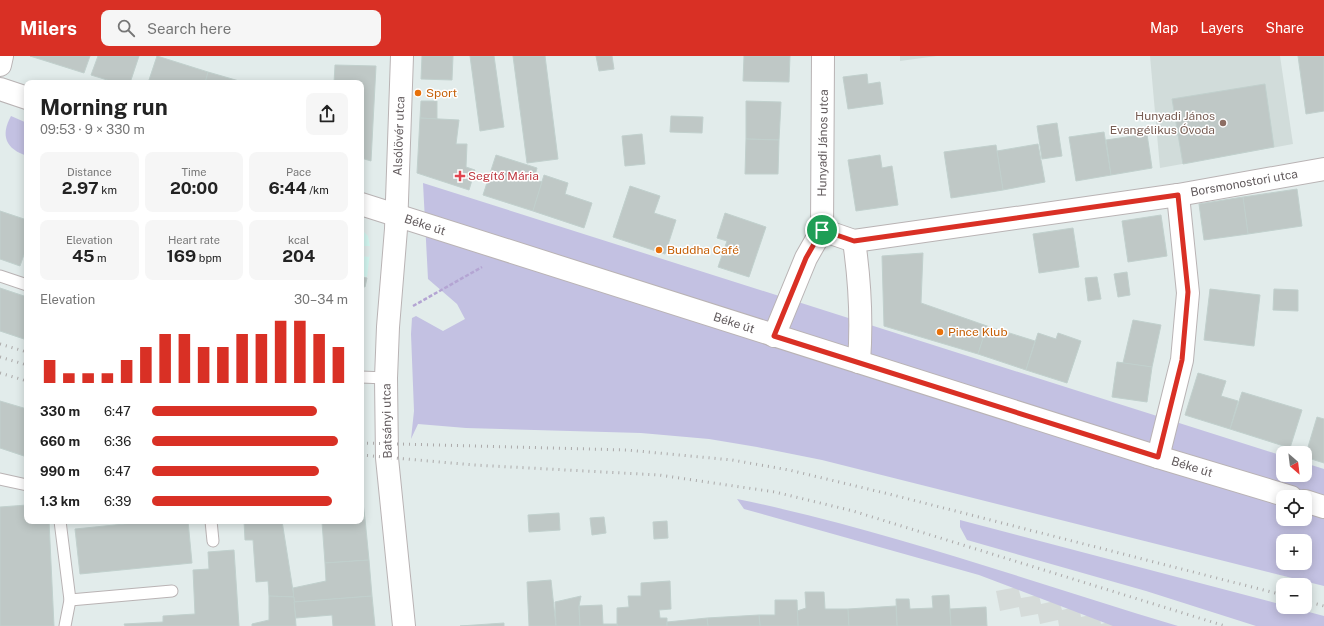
<!DOCTYPE html>
<html lang="en">
<head>
<meta charset="utf-8">
<style>
  body { margin:0; font-family:"Public Sans",sans-serif; background:#f6f6f6; color:#222; height:100vh; display:flex; flex-direction:column; font-size:15px; white-space:nowrap }
  * { box-sizing:border-box; margin:0 }
  p { font-size:13px; color:#767676 }
  .icon { flex:none; width:22px; height:22px; fill:none; stroke:currentColor; stroke-width:2; stroke-linecap:round; stroke-linejoin:round }
  .map { position:relative; flex:1; overflow:hidden }
  .details { position:absolute; left:24px; top:24px; width:340px; height:444px; display:flex; flex-direction:column; background:#fff; border-radius:8px; box-shadow:0 2px 10px #0003 }
  .details>* { flex:none }
  .needle { width:26px; rotate:152deg }
  .buttons { position:absolute; left:1276px; top:390px; display:grid; gap:8px }
  .buttons a { display:grid; place-items:center; width:36px; height:36px; border-radius:8px; background:#fff; box-shadow:0 2px 10px #0003; font-size:20px }
  .pin { position:absolute; display:grid; place-items:center; width:34px; height:34px; color:#fff; margin:-17px; border:2px solid #fff; border-radius:50%; box-shadow:0 1px 4px #0007 }
  .round { display:grid; place-items:center; flex:none; width:42px; height:42px; border-radius:8px; background:#f6f6f6 }
  .overview { display:flex; align-items:center; justify-content:space-between; height:68px; padding:0 16px }
  h1 { font-size:22px; font-weight:700; line-height:30px }
  .metrics { display:grid; grid-template-columns:repeat(3,1fr); gap:6px; height:68px; padding:4px 16px }
  .metrics div { display:grid; align-content:center; border-radius:8px; background:#f6f6f6; text-align:center }
  .metrics b { font-size:17px; font-weight:700 }
  .metrics small { font-size:11px; font-weight:400 }
  .metrics p { font-size:11px }
  .chart { height:112px; padding:8px 16px }
  .chart p { display:flex; justify-content:space-between }
  .chart svg { width:100%; height:72px; margin-top:4px; stroke:#d93025; stroke-width:6 }
  ul { padding:0 16px; list-style:none; font-size:13px }
  li { display:grid; grid-template-columns:64px 48px 1fr; align-items:center; height:30px }
  li i { height:10px; border-radius:5px; background:#d93025 }
  header { display:flex; align-items:center; gap:24px; box-sizing:border-box; height:56px; padding:0 20px; background:#d93025; color:#fff }
  header strong { font-size:19px }
  nav { display:flex; gap:22px; margin-inline-start:auto; font-size:14px }
  .search { width:280px; height:36px; background:#f6f6f6; display:flex; align-items:center; gap:10px; box-sizing:border-box; padding:0 14px; border-radius:8px; color:#767676; font-size:15px }
  .map>svg:first-child { display:block }
</style>
</head>
<body>
<header>
<strong>Milers</strong>
<div class="search"><svg class="icon" aria-label="search" viewBox="0 0 24 24"><circle cx="10" cy="10" r="6"/><path d="M15 15l6 6"/></svg>Search here</div>
<nav><a>Map</a><a>Layers</a><a>Share</a></nav>
</header>
<div class="map">
<svg width="1324" height="570" viewBox="0 0 1324 570">
  <rect width="100%" height="100%" fill="#e2eceb"/>
  <polygon fill="#d5dbd9" points="1018,531 1021,542 1039,539 1041,548 1059,544 1062,554 1079,550 1081,561 1099,557 1101,568 1116,564 1118,570 1059,570 1058,564 1040,568 1038,558 1021,561 1019,551 1000,555 996,535"/>
  <g fill="#d1dcda">
    <polygon points="900,0 937,0 900,5"/>
    <polygon points="1150,0 1280,0 1293,88 1160,112"/>
  </g>
  <g fill="#c3c1e2" fill-rule="evenodd">
    <path d="M11,60L27,67V100C6,93 0,80 11,60Z"/>
    <path d="M423,127L1283,400V419H1305V407L1324,413V530L822,404L757,391L709,383L641,377L466,372L418,368L411,383L414,355L411,278L412,262L416,260L443,275L465,263L457,248L428,223ZM1283,441H1305V463H1283ZM1283,485H1305V507H1283Z"/>
    <path d="M737,443C887,474 1031,526 1178,570H1113L979,519L744,453Z"/>
    <polygon points="960,464 1283,549 1283,551 1290,551 1324,560 1324,570 1256,570 1146,535 967,484 960,471"/>
  </g>
  <g fill="#d3f7f1">
    <polygon points="361,173 368,180 370,190 361,190"/>
    <polygon points="370,197 367,221 361,219 361,200 369,201"/>
  </g>
  <g fill="#bfc8c6" stroke="#c1d0cd">
    <polygon points="30,0 90,0 84,17"/>
    <polygon points="98,0 139,0 130,27 117,27 91,19"/>
    <polygon points="157,0 208,16 205,27 148,27"/>
    <polygon points="422,0 453,0 452,24 421,23"/>
    <polygon points="470,0 494,0 504,71 480,75"/>
    <polygon points="513,0 545,0 558,103 527,107"/>
    <polygon points="596,0 612,0 614,13 599,15"/>
    <polygon points="744,0 790,0 789,26 743,25"/>
    <polygon points="1298,0 1324,0 1324,55 1306,58"/>
    <polygon points="335,9 376,10 371,105 361,102 361,27 334,27"/>
    <polygon points="208,16 246,27 205,27"/>
    <polygon points="867,18 868,28 880,26 883,48 848,53 843,21"/>
    <polygon points="1265,28 1274,91 1183,108 1172,43"/>
    <polygon points="421,45 437,45 437,63 420,62"/>
    <polygon points="746,45 781,46 779,84 746,83"/>
    <polygon points="671,60 703,61 702,77 670,76"/>
    <polygon points="420,62 459,64 456,88 467,88 466,111 475,114 469,134 417,117"/>
    <polygon points="1057,67 1062,100 1042,103 1037,70"/>
    <polygon points="1104,76 1111,119 1076,125 1069,81"/>
    <polygon points="642,78 645,108 625,110 622,80"/>
    <polygon points="1147,78 1152,112 1111,119 1106,84"/>
    <polygon points="746,83 779,84 778,118 745,118"/>
    <polygon points="1038,88 1045,126 1003,134 997,95"/>
    <polygon points="996,89 1003,134 951,142 944,96"/>
    <polygon points="496,99 537,112 534,123 542,126 533,155 483,139"/>
    <polygon points="880,99 882,112 892,110 898,149 856,155 848,104"/>
    <polygon points="544,119 568,127 565,138 592,147 584,172 533,155"/>
    <polygon points="630,130 660,140 654,157 676,164 665,198 613,181"/>
    <polygon points="1297,133 1302,170 1248,178 1243,141"/>
    <polygon points="1243,141 1248,178 1204,184 1199,148"/>
    <polygon points="0,155 27,164 27,190 20,210 0,203"/>
    <polygon points="725,157 766,171 749,221 718,211 727,185 717,182"/>
    <polygon points="1161,159 1167,200 1128,206 1122,165"/>
    <polygon points="1073,172 1079,211 1039,217 1033,178"/>
    <polygon points="923,197 921,247 987,270 978,298 884,270 882,200"/>
    <polygon points="1127,216 1130,239 1118,241 1114,218"/>
    <polygon points="361,221 367,222 365,231 361,230"/>
    <polygon points="1097,221 1101,243 1088,245 1085,222"/>
    <polygon points="0,232 27,241 27,284 0,275"/>
    <polygon points="1210,233 1260,239 1254,290 1204,284"/>
    <polygon points="1274,233 1298,234 1298,255 1273,254"/>
    <polygon points="1133,264 1161,269 1152,311 1123,307"/>
    <polygon points="987,270 1035,285 1026,314 978,298"/>
    <polygon points="1038,277 1056,283 1058,277 1081,285 1067,327 1026,314"/>
    <polygon points="1117,306 1152,311 1147,346 1112,341"/>
    <polygon points="1198,317 1226,325 1221,340 1238,345 1230,373 1185,359"/>
    <polygon points="1242,336 1302,354 1290,392 1230,373"/>
    <polygon points="0,345 27,353 27,401 0,392"/>
    <polygon points="1317,361 1324,363 1324,407 1305,401"/>
    <polygon points="361,430 365,463 361,463"/>
    <polygon points="27,449 27,465 49,465 54,570 0,570 0,451"/>
    <polygon points="559,457 560,474 529,476 528,459"/>
    <polygon points="604,461 606,477 592,479 590,462"/>
    <polygon points="361,463 365,463 369,504 325,507 322,466 361,465"/>
    <polygon points="154,465 188,465 192,507 80,518 75,473"/>
    <polygon points="244,465 282,465 294,541 269,540 268,525 256,526 253,484 245,484"/>
    <polygon points="667,465 668,482 654,483 653,466"/>
    <polygon points="234,494 239,570 125,570 124,568 163,566 163,560 195,558 193,514 209,513 208,496"/>
    <polygon points="369,504 372,540 294,546 293,532 326,525 325,507"/>
    <polygon points="551,524 556,570 529,570 527,526"/>
    <polygon points="670,525 671,553 659,554 660,562 667,562 667,570 617,570 617,552 629,551 628,540 641,540 641,527"/>
    <polygon points="805,536 824,536 825,553 848,553 849,570 798,570 797,555 806,552"/>
    <polygon points="949,539 951,570 897,570 896,543 909,543 910,553 933,552 932,540"/>
    <polygon points="269,540 294,541 296,570 252,570 252,568 269,564"/>
    <polygon points="372,540 375,570 333,570 332,559 296,562 294,546"/>
    <polygon points="581,540 579,550 580,570 556,570 555,546"/>
    <polygon points="775,544 797,544 798,570 760,570 759,559 775,559"/>
    <polygon points="602,549 603,568 617,568 617,570 580,570 579,550"/>
    <polygon points="896,550 897,570 849,570 848,553"/>
    <polygon points="986,551 987,570 951,570 950,553"/>
    <polygon points="759,559 760,570 708,570 707,562"/>
    <polygon points="707,562 708,570 667,570 667,566"/>
    <polygon points="504,567 504,570 460,570"/>
  </g>
  <g fill="none" stroke-linecap="round" stroke-linejoin="round">
    <g stroke="#b9b3b4" stroke-width="13">
      <g id="service">
        <polyline points="0,220 27,229"/>
        <polyline points="361,321 386,322"/>
        <polyline points="0,423 27,429"/>
        <polyline points="60,465 70,544 65,570"/>
        <polyline points="211,465 213,485"/>
        <polyline points="70,544 172,535"/>
      </g>
    </g>
    <g stroke="#b9b3b4" stroke-width="24">
      <g id="minor">
        <polyline points="402,0 396,173 388,271 386,322 387,402 404,570"/>
        <polyline points="0,9 2,0"/>
        <polyline points="0,33 27,42"/>
        <polyline points="361,148 1158,401 1291,441"/>
        <polyline points="822,174 823,0"/>
        <path d="M854,185C860,226 862,265 859,306"/>
        <polyline points="774,280 806,202 822,174 854,185 1178,139 1324,113"/>
        <polyline points="1158,401 1182,304 1188,237 1178,139"/>
        <polyline points="1305,445 1324,451"/>
      </g>
    </g>
    <polyline stroke="#b4a5d3" stroke-width="2.5" stroke-dasharray="4 2" stroke-linecap="butt" points="413,250 482,211"/>
    <use href="#service" stroke="#fff" stroke-width="11"/>
    <use href="#minor" stroke="#fff" stroke-width="22"/>
    <g stroke="#aba9a9" stroke-width="3" stroke-dasharray="1 5" stroke-linecap="butt">
      <polyline points="0,288 27,296"/>
      <polyline points="0,301 27,309"/>
      <polyline points="0,317 27,325"/>
      <polyline points="361,387 627,394 732,404 789,414 889,438 1283,539"/>
      <polyline points="361,399 474,409 659,419 775,436 853,455 1225,570"/>
      <polyline points="1305,545 1324,550"/>
    </g>
  </g>
  <g fill="none" stroke-linecap="round" stroke-linejoin="round">
    <g stroke="#fff" stroke-width="8">
      <polygon id="route" points="1178,139 1188,236 1182,304 1158,401 774,280 806,202 822,174 854,185"/>
    </g>
    <use href="#route" stroke="#d93025" stroke-width="5"/>
  </g>
  <g fill="#e8710a" stroke="#fff" stroke-width="1.5">
    <circle cx="418" cy="37" r="4"/>
    <circle cx="659" cy="194" r="4"/>
    <circle cx="940" cy="276" r="4"/>
  </g>
  <circle fill="#8d6e63" stroke="#fff" stroke-width="1.5" cx="1223" cy="67" r="4"/>
  <path fill="#e0444e" stroke="#fff" stroke-width="1.5" d="M458 114h4v4h4v4h-4v4h-4v-4h-4v-4h4z"/>
  <g text-anchor="middle" stroke-width="3" stroke-linejoin="round" paint-order="stroke">
    <g font-size="12" fill="#c56008" stroke="#fff" text-anchor="start">
      <text x="426" y="41">Sport</text>
      <text x="667" y="198">Buddha Café</text>
      <text x="948" y="280">Pince Klub</text>
    </g>
    <g font-size="12" fill="#785e54" stroke="#fff" text-anchor="end">
      <text x="1215" y="64">Hunyadi János<tspan x="1215" dy="14">Evangélikus Óvoda</tspan></text>
    </g>
    <g font-size="12" fill="#625b5d" stroke="#fff">
      <text transform="translate(399 80) rotate(-88)" y="4">Alsólövér utca</text>
      <text transform="translate(823 87) rotate(-89)" y="4">Hunyadi János utca</text>
      <text transform="translate(1244 127) rotate(-10)" y="4">Borsmonostori utca</text>
      <text transform="translate(425 169) rotate(18)" y="4">Béke út</text>
      <text transform="translate(734 267) rotate(18)" y="4">Béke út</text>
      <text transform="translate(387 365) rotate(-91)" y="4">Batsányi utca</text>
      <text transform="translate(1192 411) rotate(17)" y="4">Béke út</text>
    </g>
    <g font-size="12" fill="#be3a42" stroke="#fff" text-anchor="start">
      <text x="468" y="124">Segítő Mária</text>
    </g>
  </g>
</svg>
<div class="buttons">
<a><svg class="needle" viewBox="-14 -14 28 28"><path d="M0-13l5 13h-10z" fill="#e53935"/><path d="M0 13l5-13h-10z" fill="#767676"/></svg></a>
<a><svg class="icon" aria-label="locate" viewBox="0 0 24 24"><circle cx="12" cy="12" r="6"/><path d="M12 2v4M12 18v4M2 12h4M18 12h4"/></svg></a>
<a>+</a>
<a>−</a>
</div>
<div class="pin" style="left:822px;top:174px;background:#1e9e55"><svg class="icon" aria-label="arrive" viewBox="0 0 24 24"><path d="M6 21V4h12l-3 4 3 4H6"/></svg></div>
<section class="details">
<div class="overview"><div><h1>Morning run</h1><p>09:53 · 9 × 330 m</p></div><a class="round"><svg class="icon" aria-label="share" viewBox="0 0 24 24"><path d="M12 15V3M7 8l5-5 5 5M5 13v7h14v-7"/></svg></a></div>
<div class="metrics">
<div><p>Distance</p><b>2.97<small> km</small></b></div>
<div><p>Time</p><b>20:00</b></div>
<div><p>Pace</p><b>6:44<small> /km</small></b></div>
</div>
<div class="metrics">
<div><p>Elevation</p><b>45<small> m</small></b></div>
<div><p>Heart rate</p><b>169<small> bpm</small></b></div>
<div><p>kcal</p><b>204</b></div>
</div>
<div class="chart"><p><span>Elevation</span>30–34 m</p>
<svg viewBox="0 0 160 44" preserveAspectRatio="none"><path d="M5 44V30M15 44V38M25 44V38M35 44V38M45 44V30M55 44V22M65 44V14M75 44V14M85 44V22M95 44V22M105 44V14M115 44V14M125 44V6M135 44V6M145 44V14M155 44V22"/></svg>
</div>
<ul>
<li><b>330 m</b>6:47<i style="width:84%"></i></li>
<li><b>660 m</b>6:36<i style="width:95%"></i></li>
<li><b>990 m</b>6:47<i style="width:85%"></i></li>
<li><b>1.3 km</b>6:39<i style="width:92%"></i></li>
</ul>
</section>
</div>
</body>
</html>
